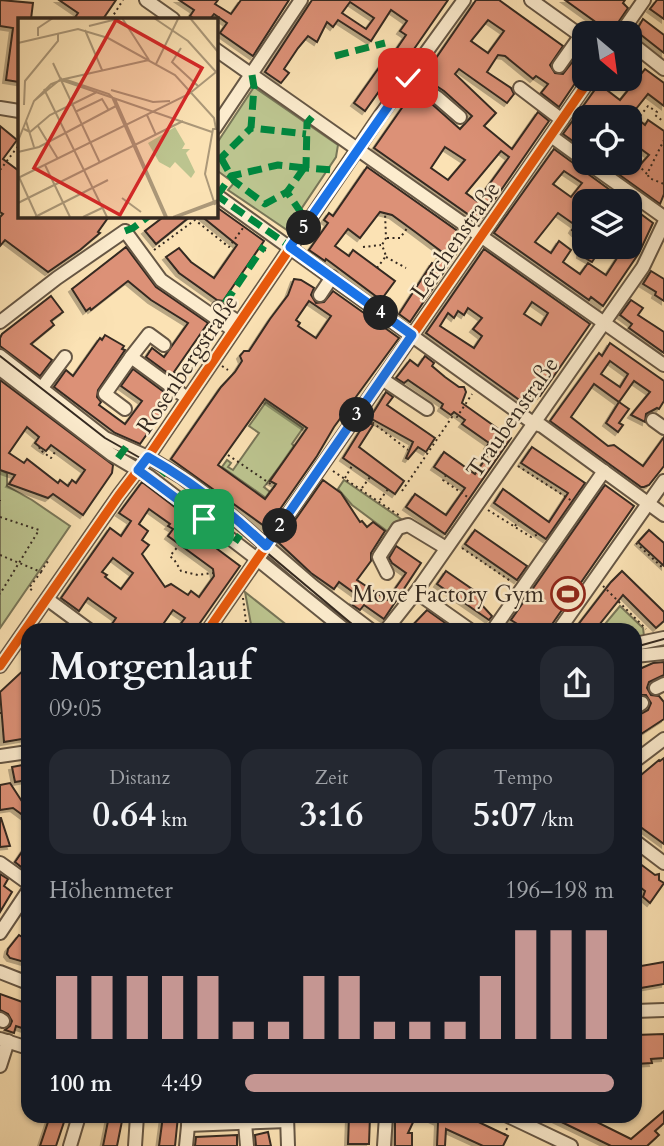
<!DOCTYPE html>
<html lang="de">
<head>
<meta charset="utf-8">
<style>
  body { margin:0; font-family:Cardo,serif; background:#242831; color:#f1f3f6; height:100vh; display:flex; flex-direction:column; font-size:26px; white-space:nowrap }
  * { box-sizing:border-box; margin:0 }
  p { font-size:23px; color:#9ea1a6 }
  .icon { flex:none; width:38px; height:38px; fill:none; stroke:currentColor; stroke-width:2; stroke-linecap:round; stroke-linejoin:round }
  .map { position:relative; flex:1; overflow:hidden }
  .sheet { position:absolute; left:21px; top:623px; width:621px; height:500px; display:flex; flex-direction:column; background:#171b24; border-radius:21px; box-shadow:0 2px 5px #0004 }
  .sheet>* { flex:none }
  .needle { width:46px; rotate:151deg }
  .fabs { position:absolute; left:572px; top:21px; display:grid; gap:14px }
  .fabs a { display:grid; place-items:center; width:70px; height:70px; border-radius:14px; background:#171b24; box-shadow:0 2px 5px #0004; font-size:35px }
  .pin { position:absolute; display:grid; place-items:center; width:60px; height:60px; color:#fff; margin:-30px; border-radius:14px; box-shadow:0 4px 10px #0006 }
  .km { position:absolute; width:35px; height:35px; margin:-18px; border-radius:50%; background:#222; color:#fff; font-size:19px; line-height:35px; text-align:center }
  .round { display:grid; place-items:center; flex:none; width:74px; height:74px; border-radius:21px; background:#242831 }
  .summary { display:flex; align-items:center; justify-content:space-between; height:119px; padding:0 28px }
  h1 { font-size:38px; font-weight:600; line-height:52px }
  .stats { display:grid; grid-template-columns:repeat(3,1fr); gap:10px; height:119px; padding:7px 28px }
  .stats div { display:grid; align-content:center; border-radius:18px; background:#242831; text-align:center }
  .stats b { font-size:35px; font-weight:600 }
  .stats small { font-size:19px; font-weight:400 }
  .stats p { font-size:19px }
  .chart { height:196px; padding:14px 28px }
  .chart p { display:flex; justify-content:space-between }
  .chart svg { width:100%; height:126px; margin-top:7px; stroke:#c59692; stroke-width:6 }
  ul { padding:0 28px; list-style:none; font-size:23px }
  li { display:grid; grid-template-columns:112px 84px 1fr; align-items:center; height:52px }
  li i { height:18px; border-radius:9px; background:#c59692 }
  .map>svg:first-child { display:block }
</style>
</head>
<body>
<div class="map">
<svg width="664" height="1146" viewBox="0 0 664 1146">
  <defs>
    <filter id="shadow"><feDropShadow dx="-3" dy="3" stdDeviation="0" flood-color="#0004"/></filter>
  </defs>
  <rect width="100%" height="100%" fill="#fbe2b4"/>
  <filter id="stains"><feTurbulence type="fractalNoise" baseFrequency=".00286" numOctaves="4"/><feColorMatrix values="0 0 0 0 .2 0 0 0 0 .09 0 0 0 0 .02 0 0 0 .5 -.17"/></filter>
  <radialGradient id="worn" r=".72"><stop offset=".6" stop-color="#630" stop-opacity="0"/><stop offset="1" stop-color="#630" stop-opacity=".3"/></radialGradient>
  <g fill="#bcc48f" stroke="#787658" stroke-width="2">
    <polygon points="254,87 338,145 336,157 287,230 228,190 234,183 215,169 215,146"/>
    <polygon points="266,402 303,428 292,444 295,447 264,487 270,492 266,498 222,467 227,460 231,463 228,467 233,470 259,433 249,426"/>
    <polygon points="0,470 7,473 7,486 32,500 70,526 0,628"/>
    <polygon points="344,480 401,519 391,534 352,505 338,489"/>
    <polygon points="271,556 361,630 345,630 265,563"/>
    <polygon points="245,592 293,630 252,630"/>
    <polygon points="620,606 643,628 644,636 635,637 635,630 600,630"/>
  </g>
  <g fill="#dc9177" stroke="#342920" stroke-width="2" fill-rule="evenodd" filter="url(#shadow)">
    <polygon points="0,0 33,3 31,19 19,19 19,82 6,80 13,28 0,26"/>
    <polygon points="59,0 116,0 103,19 74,19 78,13"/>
    <polygon points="179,0 218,0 215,4 231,14 241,0 289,0 253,56 220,33 227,23 214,14 210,19 195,19 190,16 194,10"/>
    <path d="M312,0H448L396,75L392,73L365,111L354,103L390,52L393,54L406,35L400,31L407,21L391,10L371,41L338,20L333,27L327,22L317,42L308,36L298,48L284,69L289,73L281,83L265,72ZM350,2L374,18L366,29L342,13Z"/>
    <path d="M476,0H499L563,46L550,65L555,73L563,74L577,56L584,61V70L559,107L541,93L548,84L536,76L533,79L505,56L498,55L487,72L511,88L514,94L507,103L459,69L455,74L496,113L484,126L512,149L538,112L549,121L479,222L374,148L413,92L433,105L460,129L472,116L444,91L423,77ZM488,20L504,31L488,53L471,41ZM445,147L465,160L448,180L431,168ZM501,151L509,157L477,201L466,193Z"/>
    <polygon points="565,0 625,0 623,3 628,8 611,33"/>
    <polygon points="657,0 664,0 664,19 650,9"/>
    <polygon points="643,19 664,35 664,53 636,31"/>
    <polygon points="645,69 664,83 664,106 648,94 632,114 645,125 648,120 664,131 664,194 660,204 603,163 630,163 630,158 639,166 649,155 630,141 630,117 596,117 592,114 589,117 584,117 584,149 563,134 599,84 620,100"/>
    <polygon points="0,126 17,140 3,159 19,171 19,215 110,215 98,232 100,233 80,250 48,272 5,240 0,246 0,217 3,214 0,212"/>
    <path d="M554,149L625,201H584V242L572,230L575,225L558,213L535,242L551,253L559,241L571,250L563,262L580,274L588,263L606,275L619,255L615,252L619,247H630V239L635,228L630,225V206L653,223L639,253L603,306L591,297L589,300L494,233ZM564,171L582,183L571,197L553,184Z"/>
    <polygon points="367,167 466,237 463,240 465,241 410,322 399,314 432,263 434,264 442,252 414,231 392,215 380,212 360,238 348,229 335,246 349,256 353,250 395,281 381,300 326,259 325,261 309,250 328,223 324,220 329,213 333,216"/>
    <polygon points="215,206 264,241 223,301 217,300 179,273 166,257 179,248 191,262 214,278 237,245 200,215 215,215"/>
    <polygon points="166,215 192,215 156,244 145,231"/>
    <polygon points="126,247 156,287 208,323 174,372 178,375 176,379 146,357 152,348 164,357 188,323 151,300 128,281 91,310 90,308 86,311 72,289"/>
    <polygon points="581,247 602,247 592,262 580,255"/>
    <path d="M484,249L590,324L540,396L533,392L525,404L426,333ZM532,302L548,313L541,325L524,314ZM468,308L482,318L473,329L482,336L474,348L440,326L448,313L454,318L458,311L464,315Z"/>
    <polygon points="651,271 664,279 664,301 655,295 656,292 643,284"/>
    <path d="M294,279L301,280L314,288L311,295L316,303L324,302L333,291L399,338L334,427L317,456L267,528L171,459L221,387L235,372L242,361L240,356L244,351H249L270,319L288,295ZM309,301L331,316L316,338L298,326L300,323L296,320ZM265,399L307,428L270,481L276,484L265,499L218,465Z"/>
    <polygon points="51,296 63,312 51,321 54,325 31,344 52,360 40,376 0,346 0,338 2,334"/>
    <polygon points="631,300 643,308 638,315 664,332 664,353 629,328 632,324 620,315"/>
    <polygon points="105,335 124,346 122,349 125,350 98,390 97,397 101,402 99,405 125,424 142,401 121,386 133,369 172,398 140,444 115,433 54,387 66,370 73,376 100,338 102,340"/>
    <path d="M610,343L664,381V401L659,409L657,408L646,414L645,422L631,415L650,392L634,381L619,402L594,384L571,417L608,446L614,445L643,466L664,437V466L649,485L644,487H641L550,421L599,353L602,356ZM610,361L628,374L620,387L601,374Z"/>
    <polygon points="425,356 434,363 432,366 445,377 459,387 464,387 466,392 462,403 511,438 445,534 406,507 415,494 446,515 465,488 434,467 444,452 475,474 492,449 487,446 489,443 462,424 465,420 454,412 451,415 441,408 443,404 408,380 404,383 396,378 410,360 418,366"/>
    <path d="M0,380L113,465L112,473L83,515L53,494L48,498L9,484L15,475L0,470ZM27,427L39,437L35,443L40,447L46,451L51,445L85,470L76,483L72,480L68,486L60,480L58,483L27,459L24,463L9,453Z"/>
    <polygon points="386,392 393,397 387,405 435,438 426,452 418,447 408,459 406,458 413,442 370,418"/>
    <polygon points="619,402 629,409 619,423 623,425 618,432 606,423"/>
    <polygon points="366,421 373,425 359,447 404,481 395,494 343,458"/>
    <polygon points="532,447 585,483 546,539 494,503 503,489 549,522 568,493 521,463"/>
    <polygon points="323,480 341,493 360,522 362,521 367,527 373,522 385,531 371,553 371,561 357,580 387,600 406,573 392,563 389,558 396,546 421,563 384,619 364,605 360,610 351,604 357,595 339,582 334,589 311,573 279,543"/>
    <path d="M142,482L184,514L180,519L187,525L198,533H201V536L213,545L216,544V548L240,566L195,630H176L185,618L173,610L159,630H108L116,618L92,601L88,598L79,611L61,598L110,528L121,536L131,521L119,513ZM149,509L170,524L168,526L173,529L168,536L213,569L214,576L199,597L191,591L188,595L171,584L165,587L142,554L149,545L142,540L148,531L139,524ZM113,558L133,573L121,589L105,577L107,575L102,572Z"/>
    <polygon points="605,485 634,506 548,630 527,630 511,620"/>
    <polygon points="475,530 527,566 517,580 465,544"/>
    <polygon points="649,530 664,543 664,566 638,542"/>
    <polygon points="446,571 485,598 480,603 492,616 489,620 437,584"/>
    <polygon points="622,571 664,612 664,621 656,628 623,595 595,630 574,630 611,582"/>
    <polygon points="427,610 455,630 408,630"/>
    <polygon points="664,662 664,675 649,682 647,688 651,695 659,696 664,702 664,719 635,738 635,717 648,710 651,703 646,695 639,695 635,690 635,671 653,663"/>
    <polygon points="28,666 28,738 4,742 0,692"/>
    <polygon points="664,758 664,844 635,823 635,780 659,760 660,761"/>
    <polygon points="28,764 28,780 15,782 12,767"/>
    <polygon points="10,783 23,803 28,800 28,819 13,808 0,810 0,785"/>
    <polygon points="1,818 10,846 0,847 0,818"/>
    <polygon points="28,843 28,865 25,870 15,862"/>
    <polygon points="635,860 655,875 659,874 659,880 664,883 650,903 643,897 645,891 635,883"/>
    <polygon points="0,874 8,879 4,886 12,892 0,912"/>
    <polygon points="19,935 28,941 28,963 10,958 7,954 8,949"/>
    <polygon points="664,962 664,984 635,989 635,967"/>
    <polygon points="0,994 28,1004 28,1030 16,1026 14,1033 5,1030 10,1026 12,1021 8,1014 0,1010"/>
    <polygon points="664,1034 664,1058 651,1059 652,1063 635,1064 635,1035"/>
    <polygon points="664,1111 664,1123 655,1131 659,1135 647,1146 611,1146 549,1116 580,1116 590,1121 591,1119 631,1139"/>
    <polygon points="50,1116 66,1116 56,1146 40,1146"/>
    <polygon points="109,1116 123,1116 117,1146 103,1146"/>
    <polygon points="163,1116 178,1116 175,1146 159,1146"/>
    <polygon points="349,1116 370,1116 369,1144 348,1144"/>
    <polygon points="395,1116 416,1116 408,1133 412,1133 412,1146 395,1146"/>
    <polygon points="425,1116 466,1116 508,1136 503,1146 483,1146 446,1129 445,1146 437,1146 438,1122"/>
    <polygon points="268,1132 271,1146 256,1146 255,1135"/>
    <polygon points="237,1135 237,1146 195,1146 196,1137"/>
  </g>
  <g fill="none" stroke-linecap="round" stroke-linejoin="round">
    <g stroke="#665745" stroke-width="16">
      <g id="minor">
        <polyline points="146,0 173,19"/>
        <polyline points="531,0 584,38"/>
        <polyline points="621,33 644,0"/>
        <polyline points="630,42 664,69"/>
        <polyline points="215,49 664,365"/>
        <polyline points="559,66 581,35"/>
        <polyline points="408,78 438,98 460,117"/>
        <polyline points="520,88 562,120"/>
        <polyline points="0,108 19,111"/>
        <polyline points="215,128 301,0"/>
        <polyline points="551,136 584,160"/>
        <polyline points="588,163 664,217"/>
        <polyline points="215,194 533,423 542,426 664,515"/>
        <polyline points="320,295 332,277"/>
        <polyline points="218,308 238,322"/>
        <polyline points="0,322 57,278 125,231 161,280 233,330"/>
        <polyline points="0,356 105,438 148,457 183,478 219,505 313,586 371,630"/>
        <polyline points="131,357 149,334 164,345"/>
        <polyline points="0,369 111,454 150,477 257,559 345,630"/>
        <polyline points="382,379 427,409"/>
        <polyline points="41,389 65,357"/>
        <polyline points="125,409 105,394 131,357 187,398"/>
        <polyline points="653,420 664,428"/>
        <polyline points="387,573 379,557 398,528 408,525 446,548"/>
        <polyline points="416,592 470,630"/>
        <polyline points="47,599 89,630"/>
        <polyline points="208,630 590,79"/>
        <polyline points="386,630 416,592 643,267 664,223"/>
        <polyline points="493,630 604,471"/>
        <polyline points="559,630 664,481"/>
        <polyline points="635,644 664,638"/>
        <polyline points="635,656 664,653"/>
        <polyline points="0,666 119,495 148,457 380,116 464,0"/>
        <polyline points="656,688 664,684"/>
        <polyline points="635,708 642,703"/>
        <polyline points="0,756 28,752"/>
        <polyline points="635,761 664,739"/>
        <polyline points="635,841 664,863"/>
        <polyline points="0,863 28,883"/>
        <polyline points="0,933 28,891"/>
        <polyline points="0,972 28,983"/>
        <polyline points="635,1011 664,1010"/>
        <polyline points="0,1019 3,1021"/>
        <polyline points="0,1039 28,1048"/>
        <polyline points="0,1066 8,1041"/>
        <polyline points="287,1116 288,1146"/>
        <polyline points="508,1116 571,1146"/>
        <polyline points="245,1123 247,1146"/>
        <polyline points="188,1125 287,1121"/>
        <polyline points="70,1146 79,1116"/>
        <polyline points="135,1146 137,1116"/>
        <polyline points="186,1146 189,1116"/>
        <polyline points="384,1146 386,1116"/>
      </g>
    </g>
    <g stroke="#342920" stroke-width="2" stroke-dasharray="2 3.5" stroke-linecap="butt">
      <polyline points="111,19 123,0"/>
      <polyline points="630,129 648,106 657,112 655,115 664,122"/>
      <polyline points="630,157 647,174 664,140"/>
      <polyline points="0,170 19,145"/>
      <polyline points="648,175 649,178 664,184"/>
      <polyline points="387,238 400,238 408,227"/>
      <polyline points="363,247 381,245"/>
      <polyline points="154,250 195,220 229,247 243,228"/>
      <polyline points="264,250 267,251"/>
      <polyline points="386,257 406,268"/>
      <polyline points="377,268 386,256 382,245 386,238 385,213"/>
      <polyline points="222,366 228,370"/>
      <polyline points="368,419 408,450"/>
      <polyline points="40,447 39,449 51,458 57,449"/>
      <polyline points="228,455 275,487"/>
      <polyline points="518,466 572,501"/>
      <polyline points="333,471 400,516"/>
      <polyline points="446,475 443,480 469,498"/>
      <polyline points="345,478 353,464"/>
      <polyline points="362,488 370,477"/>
      <polyline points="402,491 452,417 457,417 472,394"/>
      <polyline points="0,500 0,501"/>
      <polyline points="380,500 388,489"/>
      <polyline points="488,510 531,537 539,534"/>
      <polyline points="0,517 39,530 0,594"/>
      <polyline points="515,526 519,520"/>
      <polyline points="636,543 664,569"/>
      <polyline points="180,544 170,556 175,561 181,571 198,575 213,573"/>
      <polyline points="462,548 512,582"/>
      <polyline points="0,555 41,572 29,588 33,591"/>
      <polyline points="41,572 47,562 50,565"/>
      <polyline points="603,586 646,629"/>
      <polyline points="243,598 247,630"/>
      <polyline points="41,626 47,630"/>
      <polyline points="0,713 2,713"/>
      <polyline points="504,1135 508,1126"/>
    </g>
    <use href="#minor" stroke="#fcecce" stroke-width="12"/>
    <g stroke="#342920" stroke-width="2">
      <polyline points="0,356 105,438 165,472 197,494 359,630"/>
      <polyline points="158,478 219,525"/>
      <polyline points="635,647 664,639"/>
    </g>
    <g stroke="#00873e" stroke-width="7" stroke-dasharray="14 7" stroke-linecap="butt">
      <polyline points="335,56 385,43"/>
      <polyline points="252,75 254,87 251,128 306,134"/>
      <polyline points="312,117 307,123 306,168 332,170"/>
      <polyline points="215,158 221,158 251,128"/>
      <polyline points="221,158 234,181 265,204 287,192"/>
      <polyline points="215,194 285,243"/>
      <polyline points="217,196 231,176 278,165 306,168"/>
      <polyline points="302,214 287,192 304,168"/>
      <polyline points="125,231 133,228 150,215"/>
      <polyline points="225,303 264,246"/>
      <polyline points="118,458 126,447"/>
      <polyline points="162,475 168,468"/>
      <polyline points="235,542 240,535"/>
    </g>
    <g stroke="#fcecce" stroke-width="13">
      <g id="cycleway">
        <polyline points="208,630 590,79"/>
        <polyline points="0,666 119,495 148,457 380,116"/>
      </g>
    </g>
    <use href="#cycleway" stroke="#e8590c" stroke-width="9"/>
  </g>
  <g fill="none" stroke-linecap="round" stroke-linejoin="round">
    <g stroke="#fff" stroke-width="14">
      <path id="route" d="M204,519L138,470L148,457C191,481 230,512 266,546L412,335L290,247L408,78"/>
    </g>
    <use href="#route" stroke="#1a73e8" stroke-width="9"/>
  </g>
  <defs>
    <g id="stadium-ring" transform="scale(1.75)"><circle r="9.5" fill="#fcecce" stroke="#8f2418" stroke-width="1.5"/><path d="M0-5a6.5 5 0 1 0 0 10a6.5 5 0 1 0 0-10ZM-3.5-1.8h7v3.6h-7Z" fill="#8f2418"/></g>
  </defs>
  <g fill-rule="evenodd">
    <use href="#stadium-ring" x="568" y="594"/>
  </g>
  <g text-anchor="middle" stroke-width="5" stroke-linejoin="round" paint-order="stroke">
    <g font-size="23" fill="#342920" stroke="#fcecce">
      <text transform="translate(455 240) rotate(-55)" y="8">Lerchenstraße</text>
      <text transform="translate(187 364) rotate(-56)" y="8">Rosenbergstraße</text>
      <text transform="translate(512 417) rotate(-55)" y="8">Traubenstraße</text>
    </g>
    <g font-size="23" fill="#342920" stroke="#fcecce" text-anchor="end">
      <text x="544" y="602">Move Factory Gym</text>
    </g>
  </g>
  <g transform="translate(18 18)">
    <rect width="200" height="200" fill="#fbe2b4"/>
    <path d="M157,109L167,126L164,131H172L168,135L177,154L173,160L157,144L152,150L141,144L130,125Z" fill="#bcc48f"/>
    <path fill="none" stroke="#ab9879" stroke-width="2" d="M104,0L131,42M136,0L170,23L198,54M172,0L200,34M71,8L103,0M67,12L84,52M20,18V10L35,0M0,25L60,11L90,20L157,57L196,100L198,111M163,30L154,44L180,68M35,45L82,145M138,46L160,1M42,62L131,42M43,62L194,114M26,71L89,199M93,72L135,84L152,83M94,79L147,199M6,87L7,63L40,23V15M57,94L84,81L90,91M129,97L138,117M20,108L40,141M6,111L12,114L32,97L79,74M0,123L16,83L44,60M16,129L8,103L16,83L33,66L46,61L91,76L98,83L149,199M0,134L21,129L98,88M27,147L52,199M1,159L19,199M0,160L171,76L198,54M104,180L123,194M0,185L165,103M197,187L187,156L195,111H200M17,199L90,162M65,199L84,190M155,199L200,182M159,199L200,184"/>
    <path fill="#d62828" fill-opacity="0.15" stroke="#d62828" stroke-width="3.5" d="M98,2L184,50L102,197L16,150Z"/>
    <rect width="200" height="200" fill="none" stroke="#342920" stroke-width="3.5"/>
  </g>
  <rect width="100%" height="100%" filter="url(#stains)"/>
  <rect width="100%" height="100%" fill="url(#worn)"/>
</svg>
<div class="fabs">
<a><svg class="needle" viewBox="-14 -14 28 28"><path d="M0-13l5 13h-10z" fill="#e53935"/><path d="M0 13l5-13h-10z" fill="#9ea1a6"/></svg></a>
<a><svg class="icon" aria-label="locate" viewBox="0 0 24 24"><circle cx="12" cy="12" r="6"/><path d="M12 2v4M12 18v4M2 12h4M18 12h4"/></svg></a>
<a><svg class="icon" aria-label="layers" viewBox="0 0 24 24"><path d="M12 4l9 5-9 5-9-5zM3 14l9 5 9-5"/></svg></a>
</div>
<div class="pin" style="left:204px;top:519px;background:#1e9e55"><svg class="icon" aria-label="arrive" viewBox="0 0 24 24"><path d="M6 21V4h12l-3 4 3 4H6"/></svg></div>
<div class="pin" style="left:408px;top:78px;background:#d93025"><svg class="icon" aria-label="check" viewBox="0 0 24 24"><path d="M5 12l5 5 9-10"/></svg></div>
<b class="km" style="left:280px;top:526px">2</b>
<b class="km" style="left:357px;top:415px">3</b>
<b class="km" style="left:381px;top:313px">4</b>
<b class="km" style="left:304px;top:228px">5</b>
<section class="sheet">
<div class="summary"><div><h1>Morgenlauf</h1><p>09:05</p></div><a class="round"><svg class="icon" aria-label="share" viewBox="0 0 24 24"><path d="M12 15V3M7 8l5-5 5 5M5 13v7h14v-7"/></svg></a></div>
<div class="stats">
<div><p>Distanz</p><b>0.64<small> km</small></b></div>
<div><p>Zeit</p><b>3:16</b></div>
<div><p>Tempo</p><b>5:07<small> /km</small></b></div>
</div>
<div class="chart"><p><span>Höhenmeter</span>196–198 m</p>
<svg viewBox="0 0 160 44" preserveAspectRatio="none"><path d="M5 44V22M15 44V22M25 44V22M35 44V22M45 44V22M55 44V38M65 44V38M75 44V22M85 44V22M95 44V38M105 44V38M115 44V38M125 44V22M135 44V6M145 44V6M155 44V6"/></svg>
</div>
<ul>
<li><b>100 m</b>4:49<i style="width:100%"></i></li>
</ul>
</section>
</div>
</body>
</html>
